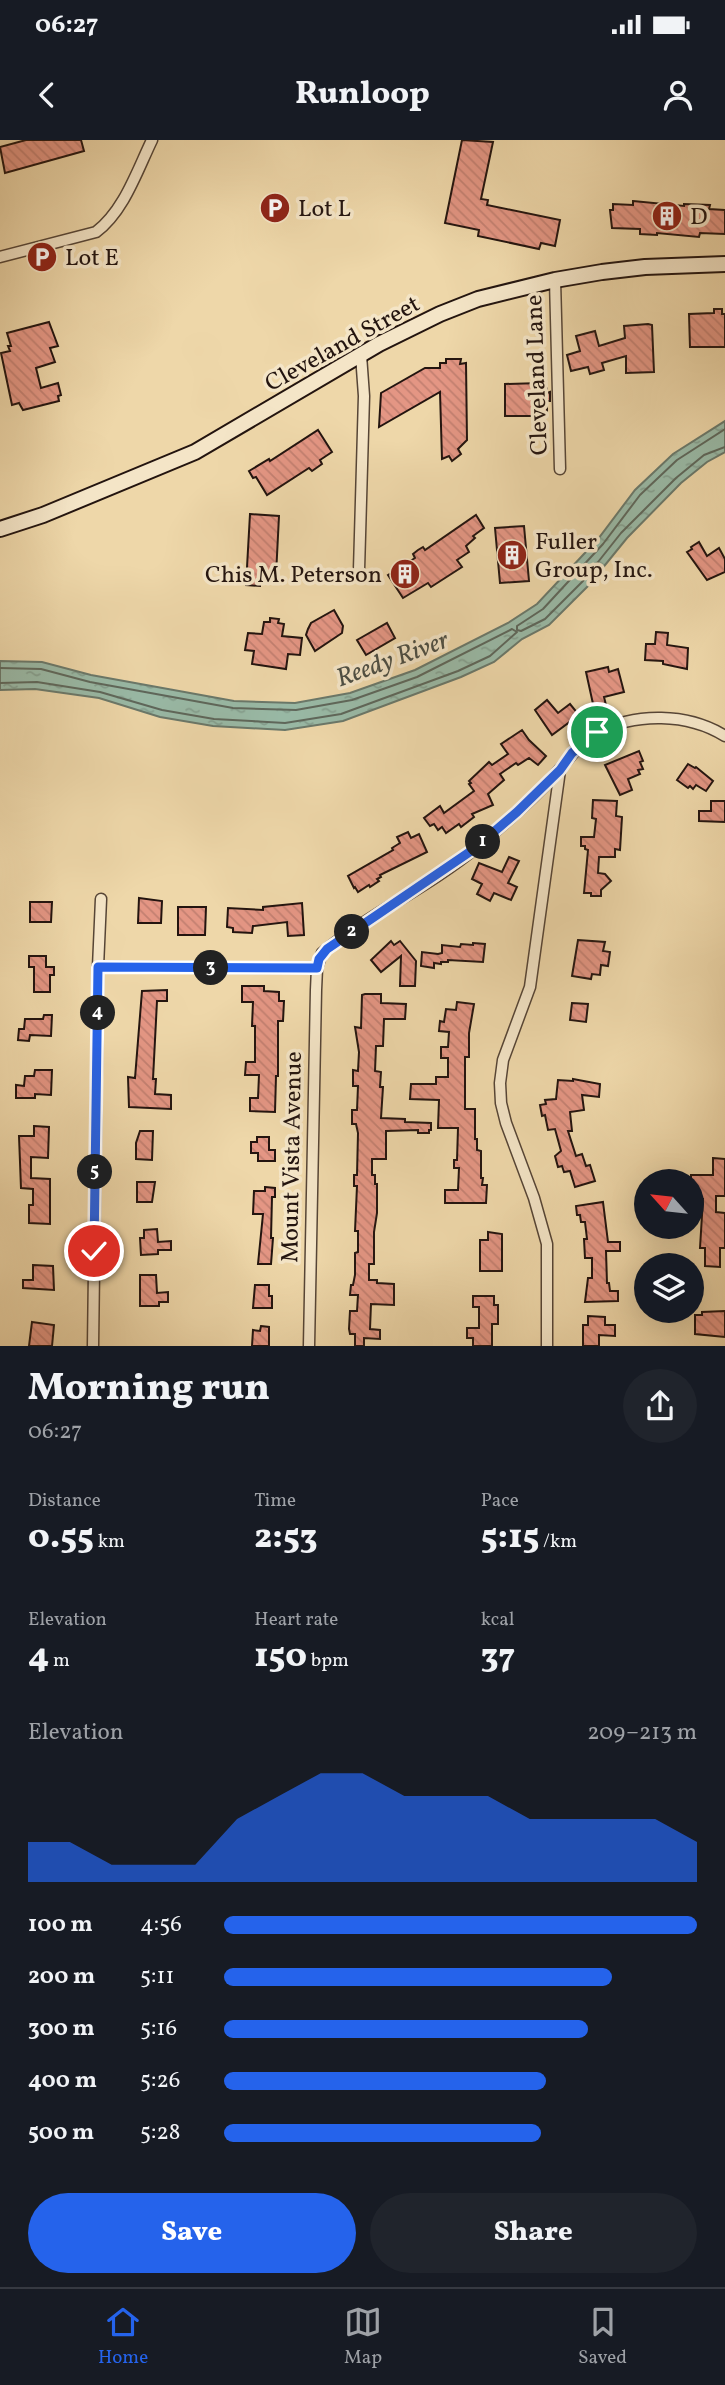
<!DOCTYPE html>
<html lang="en">
<head>
<meta charset="utf-8">
<style>
  body { margin:0; font-family:Vollkorn,serif; background:#20242c; color:#f1f3f6; height:100vh; display:flex; flex-direction:column; font-size:26px; white-space:nowrap }
  * { box-sizing:border-box; margin:0 }
  p { font-size:23px; color:#9ea1a6 }
  .icon { flex:none; width:38px; height:38px; fill:none; stroke:currentColor; stroke-width:2; stroke-linecap:round; stroke-linejoin:round }
  .map { position:relative; height:1206px; overflow:hidden }
  .side { display:flex; flex-direction:column; background:#171b24; flex:1 }
  .side>* { flex:none }
  .needle { width:46px; rotate:297deg }
  .fabs { position:absolute; left:634px; top:1029px; display:grid; gap:14px }
  .fabs a { display:grid; place-items:center; width:70px; height:70px; border-radius:50%; background:#171b24; box-shadow:0 7px 28px #0002; font-size:35px }
  .pin { position:absolute; display:grid; place-items:center; width:60px; height:60px; color:#fff; margin:-30px; border:4px solid #fff; border-radius:50%; box-shadow:0 2px 7px #0007 }
  .km { position:absolute; width:35px; height:35px; margin:-18px; border-radius:50%; background:#222; color:#fff; font-size:19px; line-height:35px; text-align:center }
  .round { display:grid; place-items:center; flex:none; width:74px; height:74px; border-radius:37px; background:#20242c }
  .overview { display:flex; align-items:center; justify-content:space-between; height:119px; padding:0 28px }
  h1 { font-size:38px; font-weight:800; line-height:52px }
  .stats { display:grid; grid-template-columns:repeat(3,1fr); gap:10px; height:119px; padding:7px 28px }
  .stats div { display:grid; align-content:center }
  .stats b { font-size:35px; font-weight:800 }
  .stats small { font-size:19px; font-weight:400 }
  .stats p { font-size:19px }
  .chart { height:196px; padding:14px 28px }
  .chart p { display:flex; justify-content:space-between }
  .chart svg { width:100%; height:126px; margin-top:7px; fill:#2563eb; opacity:.7 }
  .cta { display:flex; gap:14px; margin-top:auto; padding:14px 28px }
  .cta a { flex:1; height:80px; border-radius:42px; background:#2563eb; color:#fff; font-size:28px; font-weight:800; line-height:80px; text-align:center }
  .cta a+a { background:#20242c; color:#f1f3f6 }
  ul { padding:0 28px; list-style:none; font-size:23px }
  li { display:grid; grid-template-columns:112px 84px 1fr; align-items:center; height:52px }
  li i { height:18px; border-radius:9px; background:#2563eb }
  .status { display:flex; justify-content:space-between; align-items:center; height:49px; padding:0 35px; background:#171b24; direction:ltr }
  .status svg { height:19px; fill:currentColor }
  header { display:flex; justify-content:space-between; align-items:center; height:91px; padding:0 28px; background:#171b24; font-size:32px; font-weight:800 }
  .dock { display:flex; justify-content:space-around; align-items:center; height:98px; border-top:2px solid #363941; background:#171b24; font-size:19px; color:#9ea1a6 }
  .dock a { display:grid; justify-items:center; gap:4px }
  .dock .active { color:#2563eb }
  .map>svg:first-child { display:block }
</style>
</head>
<body>
<div class="status"><b>06:27</b><svg viewBox="0 0 49 12"><path d="M0 12V9h3v3zM5 12V6h3v6zM10 12V3h3v9zM15 12V0h3v12zM26 1h20v11H26zM47 4h2v5h-2z"/></svg></div>
<header><svg class="icon" aria-label="back" viewBox="0 0 24 24"><path d="M15 5l-7 7 7 7"/></svg>Runloop<svg class="icon" aria-label="person" viewBox="0 0 24 24"><circle cx="12" cy="8" r="4"/><path d="M4 21q1-7 8-7t8 7"/></svg></header>
<div class="map">
<svg width="725" height="1206" viewBox="0 0 725 1206">
  <defs>
    <pattern id="water-ripples" width="26" height="14" patternUnits="userSpaceOnUse" patternTransform="scale(1.75)"><rect width="26" height="14" fill="#99baa7"/><path d="M2 4q2-2 4 0t4 0M15 11q2-2 4 0t4 0" fill="none" stroke="#849f8f"/></pattern>
    <pattern id="building-back-hatch" width="6" height="6" patternUnits="userSpaceOnUse" patternTransform="scale(1.75)"><rect width="6" height="6" fill="#e49684"/><path d="M-1 5l2 2M0 0l6 6M5-1l2 2" fill="none" stroke="#c38071"/></pattern>
  </defs>
  <rect width="100%" height="100%" fill="#eed7a9"/>
  <filter id="stains"><feTurbulence type="fractalNoise" baseFrequency=".00286" numOctaves="4"/><feColorMatrix values="0 0 0 0 .2 0 0 0 0 .09 0 0 0 0 .02 0 0 0 .5 -.17"/></filter>
  <radialGradient id="worn" r=".72"><stop offset=".6" stop-color="#630" stop-opacity="0"/><stop offset="1" stop-color="#630" stop-opacity=".3"/></radialGradient>
  <polygon fill="url(#water-ripples)" stroke="#6a786a" stroke-width="2" points="725,281 725,312 707,322 681,343 627,398 588,446 549,485 522,499 494,522 461,537 343,581 285,590 213,586 160,577 99,558 35,549 0,550 0,521 42,522 91,535 234,561 295,563 350,553 415,530 508,483 537,464 598,399 635,350 673,314"/>
  <g fill="none" stroke-linecap="round" stroke-linejoin="round">
    <g stroke="#5e675b" stroke-width="2">
      <polyline points="725,289 677,320 640,355 603,404 543,469 517,486 517,490 521,491 545,479 583,441 621,393 676,338 704,315 725,307"/>
      <polyline points="0,528 41,529 90,542 233,568 296,570 352,560 417,537 512,489 517,492 490,516 458,531 341,574 285,583 214,579 162,570 100,552 37,542 0,543"/>
    </g>
  </g>
  <g fill="url(#building-back-hatch)" stroke="#23140f" stroke-width="2">
    <polygon points="26,0 81,0 84,11 5,33 0,7"/>
    <polygon points="462,0 493,2 481,59 488,60 487,65 560,80 555,106 541,103 539,109 478,96 479,90 445,83"/>
    <polygon points="633,61 684,66 684,64 710,65 709,69 725,70 725,94 700,93 699,97 657,93 657,95 640,94 640,89 612,88 610,70 613,70 613,64 633,65"/>
    <polygon points="714,169 722,169 722,174 725,174 725,207 690,207 689,174 714,173"/>
    <polygon points="49,182 58,206 50,208 55,222 36,228 41,248 58,243 61,255 58,256 59,261 23,270 19,263 12,265 1,213 10,211 8,206 11,206 7,193"/>
    <polygon points="648,184 652,185 654,232 626,233 626,216 602,223 604,230 590,234 588,227 571,231 567,215 580,211 576,196 595,191 599,206 625,198 624,186"/>
    <polygon points="446,219 461,219 460,224 466,223 467,300 458,309 461,314 452,321 449,316 442,319 440,252 379,287 381,253 425,228 440,228 440,223 446,223"/>
    <polygon points="540,243 540,248 547,248 547,253 550,252 550,261 547,261 547,276 505,276 505,244"/>
    <polygon points="318,290 332,312 320,320 322,324 312,331 309,328 267,355 256,337 253,338 249,331 269,319 270,321"/>
    <polygon points="250,374 279,376 276,435 270,434 270,441 260,440 260,446 246,445"/>
    <polygon points="476,375 484,388 473,396 475,398 466,406 469,412 457,420 462,427 431,447 428,443 403,458 388,435 415,418 413,414 418,410 423,407 425,410"/>
    <polygon points="524,386 529,441 500,443 495,388"/>
    <polygon points="699,402 707,416 719,408 725,419 725,432 707,440 687,412 692,409 691,407"/>
    <polygon points="334,470 343,486 342,493 315,511 306,495 308,489 311,483"/>
    <polygon points="270,478 279,479 278,483 284,484 282,496 302,498 300,515 288,514 286,529 252,524 254,511 245,510 248,493 262,494 264,482 270,482"/>
    <polygon points="387,483 395,498 366,515 357,500"/>
    <polygon points="656,492 668,493 667,505 688,508 687,529 663,524 663,521 645,520 646,504 655,504"/>
    <polygon points="608,527 609,532 618,529 624,552 604,557 607,569 595,573 586,532"/>
    <polygon points="547,560 558,573 570,564 579,575 552,595 535,570"/>
    <polygon points="522,590 529,600 546,616 538,625 529,618 518,625 516,623 500,634 504,640 488,654 493,665 472,674 474,677 461,687 459,684 446,693 442,687 438,690 434,684 430,686 424,678 440,666 444,673 474,651 469,644 471,643 469,641 489,622 492,625 508,614 501,604"/>
    <polygon points="639,611 643,621 640,622 643,629 638,630 640,634 628,639 632,650 620,655 605,625"/>
    <polygon points="688,624 695,628 696,627 713,641 706,651 696,645 693,649 690,646 688,648 677,640"/>
    <polygon points="593,660 617,661 616,676 622,677 620,710 615,709 615,717 599,717 598,733 605,734 611,741 601,750 601,756 591,756 591,753 584,753 588,710 585,709 585,706 581,706 581,697 594,697 596,679 592,678"/>
    <polygon points="711,661 725,661 725,682 699,681 699,671 711,671"/>
    <polygon points="408,692 411,698 419,694 427,712 380,735 381,737 377,739 379,741 370,747 369,745 358,752 355,747 354,748 348,736 393,710 392,708 400,703 397,697"/>
    <polygon points="509,717 519,721 508,743 517,747 511,760 494,753 490,761 477,754 482,744 472,739 479,723 502,732"/>
    <polygon points="139,758 162,761 161,783 138,783"/>
    <polygon points="30,762 52,762 51,782 30,782"/>
    <polygon points="302,763 304,795 288,796 287,782 253,786 252,793 233,792 233,788 227,787 228,768 263,770 263,767"/>
    <polygon points="178,767 206,767 205,795 178,795"/>
    <polygon points="578,800 605,802 603,811 610,812 608,826 601,825 600,835 592,834 591,839 572,836"/>
    <polygon points="391,801 394,805 400,801 416,821 415,846 400,846 401,816 381,832 371,820"/>
    <polygon points="473,803 485,804 483,822 448,820 448,822 441,822 441,824 434,823 434,828 421,826 422,812 438,814 442,813 442,805 460,807 461,804 473,805"/>
    <polygon points="29,816 46,816 46,827 54,827 54,835 50,835 50,852 34,852 34,827 29,827"/>
    <polygon points="242,846 264,846 264,851 279,852 279,861 284,861 283,881 278,881 278,936 276,936 275,972 250,971 250,958 258,958 259,935 245,935 246,922 255,922 255,886 252,886 253,862 242,862"/>
    <polygon points="167,850 167,861 157,861 153,939 156,939 155,954 171,955 171,969 129,967 128,937 135,938 142,851"/>
    <polygon points="365,854 381,854 381,863 406,864 405,879 384,879 383,906 376,906 375,931 381,932 380,947 383,947 381,978 405,979 405,982 431,983 431,990 429,990 429,993 418,993 418,990 386,991 386,1019 372,1019 372,1035 375,1035 375,1044 377,1044 377,1073 374,1092 374,1124 369,1124 369,1140 377,1140 377,1143 394,1144 394,1165 371,1164 370,1189 380,1190 380,1199 364,1198 364,1206 355,1206 355,1194 350,1194 349,1189 350,1171 357,1171 358,1155 350,1155 351,1145 353,1145 355,1135 355,1113 358,1112 358,1091 355,1091 357,1046 354,1046 354,1035 357,1035 358,993 356,984 352,984 352,970 357,970 358,946 353,946 353,930 358,931 359,912 355,887 361,888 362,855"/>
    <polygon points="457,862 474,864 469,893 469,917 465,917 465,969 475,969 475,999 477,999 477,1010 481,1011 481,1038 483,1038 482,1045 487,1045 486,1063 445,1063 445,1050 458,1050 459,1028 454,1028 454,1020 457,1020 458,988 438,988 439,960 410,959 411,944 436,944 436,937 448,937 448,918 441,918 441,907 448,907 449,892 439,891 440,881 444,882 446,869 456,870"/>
    <polygon points="572,863 588,864 586,882 570,880"/>
    <polygon points="44,875 52,875 51,896 30,895 29,901 18,900 19,889 24,889 25,879 43,879"/>
    <polygon points="35,930 52,930 51,955 35,954 35,958 16,958 16,945 24,946 25,936 34,936"/>
    <polygon points="573,939 600,944 599,957 582,955 584,970 570,972 572,991 568,991 576,1016 582,1014 586,1026 590,1025 595,1041 575,1047 570,1031 564,1032 562,1026 558,1027 555,1016 561,1011 555,989 548,990 545,975 542,976 540,965 546,964 545,960 556,959 558,940 573,941"/>
    <polygon points="34,986 49,987 48,1018 31,1017 31,1038 50,1039 50,1084 29,1083 29,1065 33,1065 33,1049 21,1048 19,996 34,996"/>
    <polygon points="140,991 153,991 152,1020 136,1019 136,1003"/>
    <polygon points="257,997 269,997 269,1010 275,1010 275,1021 258,1021 258,1013 251,1013 251,1002 257,1002"/>
    <polygon points="713,1018 725,1019 725,1056 716,1056 716,1072 725,1073 725,1108 720,1108 720,1127 705,1126 705,1108 700,1108 703,1059 694,1058 694,1052 691,1052 691,1035 713,1035"/>
    <polygon points="137,1042 155,1042 152,1062 137,1062"/>
    <polygon points="265,1047 275,1048 275,1057 272,1057 271,1098 273,1098 271,1124 258,1124 263,1074 253,1074 254,1051 265,1051"/>
    <polygon points="603,1062 608,1102 620,1102 620,1111 606,1111 607,1143 609,1143 610,1151 618,1151 618,1161 585,1162 588,1138 592,1138 592,1118 585,1118 584,1099 587,1099 585,1082 581,1082 580,1075 577,1075 576,1066"/>
    <polygon points="157,1089 158,1102 171,1101 171,1110 158,1110 158,1114 141,1115 140,1098 144,1098 144,1090"/>
    <polygon points="488,1092 502,1094 502,1131 480,1131 480,1100 488,1100"/>
    <polygon points="33,1125 53,1126 54,1150 23,1148 23,1140 33,1140"/>
    <polygon points="140,1135 156,1135 157,1153 168,1152 168,1162 159,1162 159,1166 140,1166"/>
    <polygon points="255,1145 269,1145 269,1156 272,1156 272,1168 253,1168"/>
    <polygon points="473,1156 494,1156 494,1165 498,1165 498,1184 492,1184 492,1206 473,1206 473,1198 467,1198 467,1188 479,1188 479,1167 473,1167"/>
    <polygon points="725,1171 725,1197 695,1194 695,1175 702,1175 702,1172"/>
    <polygon points="588,1176 605,1177 605,1185 615,1185 615,1196 599,1195 599,1206 583,1206 583,1185 588,1185"/>
    <polygon points="32,1182 54,1185 52,1206 29,1206"/>
    <polygon points="261,1186 269,1187 269,1206 252,1206 253,1190 260,1191"/>
  </g>
  <g fill="none" stroke-linecap="round" stroke-linejoin="round">
    <g stroke="#564536" stroke-width="13">
      <g id="street">
        <path d="M0,117L96,92C124,71 137,31 152,0"/>
        <polyline points="555,140 560,329"/>
        <polyline points="359,430 364,256 361,215"/>
        <polyline points="98,827 317,828"/>
        <polyline points="93,1206 98,827 101,759"/>
        <path d="M309,1206L316,850L317,828L322,813C370,773 429,747 477,707C505,683 535,658 559,630C571,617 580,602 597,593C635,572 688,573 725,596"/>
        <polyline points="547,1206 547,1104 534,1058 506,983 501,963 500,943 503,920 530,847 560,630"/>
      </g>
    </g>
    <g stroke="#23140f" stroke-width="18">
      <polyline id="secondary" points="0,389 43,375 195,312 379,204 440,174 478,159 555,140 602,132 645,127 725,124"/>
    </g>
    <use href="#street" stroke="#f4e5c7" stroke-width="10"/>
    <use href="#secondary" stroke="#f4e5c7" stroke-width="14"/>
  </g>
  <g fill="none" stroke-linecap="round" stroke-linejoin="round">
    <g stroke="#fff" stroke-width="14">
      <polyline id="route" points="94,1111 98,827 317,828 319,819 327,809 474,709 517,672 560,630 572,613 597,592"/>
    </g>
    <use href="#route" stroke="#2563eb" stroke-width="9"/>
  </g>
  <defs>
    <g id="parking-disc" transform="scale(1.575)"><circle r="9.5" fill="#8f2418" stroke="#f4e5c7"/><path d="M-3.5-5.5H1a3.5 3.5 0 0 1 0 7H-1V5.5H-3.5ZM-1-3.4V-.6H.8a1.4 1.4 0 0 0 0-2.8Z" fill="#fff"/></g>
    <g id="building-disc" transform="scale(1.575)"><circle r="9.5" fill="#8f2418" stroke="#f4e5c7"/><path d="M-4-6H4V6H1V3H-1V6H-4ZM-2.5-4.3h1.7v1.8h-1.7ZM.8-4.3h1.7v1.8H.8ZM-2.5-1h1.7V.8h-1.7ZM.8-1h1.7V.8H.8Z" fill="#fff"/></g>
  </defs>
  <g fill-rule="evenodd">
    <use href="#parking-disc" x="275" y="68"/>
    <use href="#building-disc" x="667" y="76"/>
    <use href="#parking-disc" x="42" y="117"/>
    <use href="#building-disc" x="512" y="415"/>
    <use href="#building-disc" x="405" y="434"/>
  </g>
  <g text-anchor="middle" stroke-width="7" stroke-linejoin="round" paint-order="stroke">
    <g font-size="24" fill="#23140f" stroke="#f4e5c7" text-anchor="start">
      <text x="298" y="76">Lot L</text>
      <text x="690" y="84">D</text>
      <text x="65" y="125">Lot E</text>
      <text x="535" y="409">Fuller<tspan x="535" dy="28">Group, Inc.</tspan></text>
      <text x="382" y="442" text-anchor="end">Chis M. Peterson</text>
    </g>
    <g font-size="24" fill="#23140f" stroke="#f4e5c7">
      <text transform="translate(342 203) rotate(-29)" y="8">Cleveland Street</text>
      <text transform="translate(536 235) rotate(-92)" y="8">Cleveland Lane</text>
      <text transform="translate(291 1017) rotate(-89)" y="8">Mount Vista Avenue</text>
    </g>
    <g font-size="26" font-style="italic" fill="#4c4e44" stroke="#f4e5c7">
      <text transform="translate(392 518) rotate(-20)" y="9">Reedy River</text>
    </g>
  </g>
  <rect width="100%" height="100%" filter="url(#stains)"/>
  <rect width="100%" height="100%" fill="url(#worn)"/>
</svg>
<div class="fabs">
<a><svg class="needle" viewBox="-14 -14 28 28"><path d="M0-13l5 13h-10z" fill="#e53935"/><path d="M0 13l5-13h-10z" fill="#9ea1a6"/></svg></a>
<a><svg class="icon" aria-label="layers" viewBox="0 0 24 24"><path d="M12 4l9 5-9 5-9-5zM3 14l9 5 9-5"/></svg></a>
</div>
<div class="pin" style="left:597px;top:592px;background:#1e9e55"><svg class="icon" aria-label="arrive" viewBox="0 0 24 24"><path d="M6 21V4h12l-3 4 3 4H6"/></svg></div>
<div class="pin" style="left:94px;top:1111px;background:#d93025"><svg class="icon" aria-label="check" viewBox="0 0 24 24"><path d="M5 12l5 5 9-10"/></svg></div>
<b class="km" style="left:483px;top:702px">1</b>
<b class="km" style="left:352px;top:792px">2</b>
<b class="km" style="left:211px;top:828px">3</b>
<b class="km" style="left:98px;top:873px">4</b>
<b class="km" style="left:95px;top:1032px">5</b>
</div>
<section class="side">
<div class="overview"><div><h1>Morning run</h1><p>06:27</p></div><a class="round"><svg class="icon" aria-label="share" viewBox="0 0 24 24"><path d="M12 15V3M7 8l5-5 5 5M5 13v7h14v-7"/></svg></a></div>
<div class="stats">
<div><p>Distance</p><b>0.55<small> km</small></b></div>
<div><p>Time</p><b>2:53</b></div>
<div><p>Pace</p><b>5:15<small> /km</small></b></div>
</div>
<div class="stats">
<div><p>Elevation</p><b>4<small> m</small></b></div>
<div><p>Heart rate</p><b>150<small> bpm</small></b></div>
<div><p>kcal</p><b>37</b></div>
</div>
<div class="chart"><p><span>Elevation</span>209–213 m</p>
<svg viewBox="0 0 160 44" preserveAspectRatio="none"><path d="M0 44V30L10 30L20 38L30 38L40 38L50 22L60 14L70 6L80 6L90 14L100 14L110 14L120 22L130 22L140 22L150 22L160 30V44z"/></svg>
</div>
<ul>
<li><b>100 m</b>4:56<i style="width:100%"></i></li>
<li><b>200 m</b>5:11<i style="width:82%"></i></li>
<li><b>300 m</b>5:16<i style="width:77%"></i></li>
<li><b>400 m</b>5:26<i style="width:68%"></i></li>
<li><b>500 m</b>5:28<i style="width:67%"></i></li>
</ul>
<div class="cta"><a>Save</a><a>Share</a></div>
</section>
<nav class="dock">
<a class="active"><svg class="icon" aria-label="home" viewBox="0 0 24 24"><path d="M3 11l9-7 9 7M6 9v11h12V9"/></svg>Home</a>
<a><svg class="icon" aria-label="map" viewBox="0 0 24 24"><path d="M3 6l6-2 6 2 6-2v14l-6 2-6-2-6 2zM9 4v14M15 6v14"/></svg>Map</a>
<a><svg class="icon" aria-label="saved" viewBox="0 0 24 24"><path d="M7 4h10v16l-5-4-5 4z"/></svg>Saved</a>
</nav>
</body>
</html>
